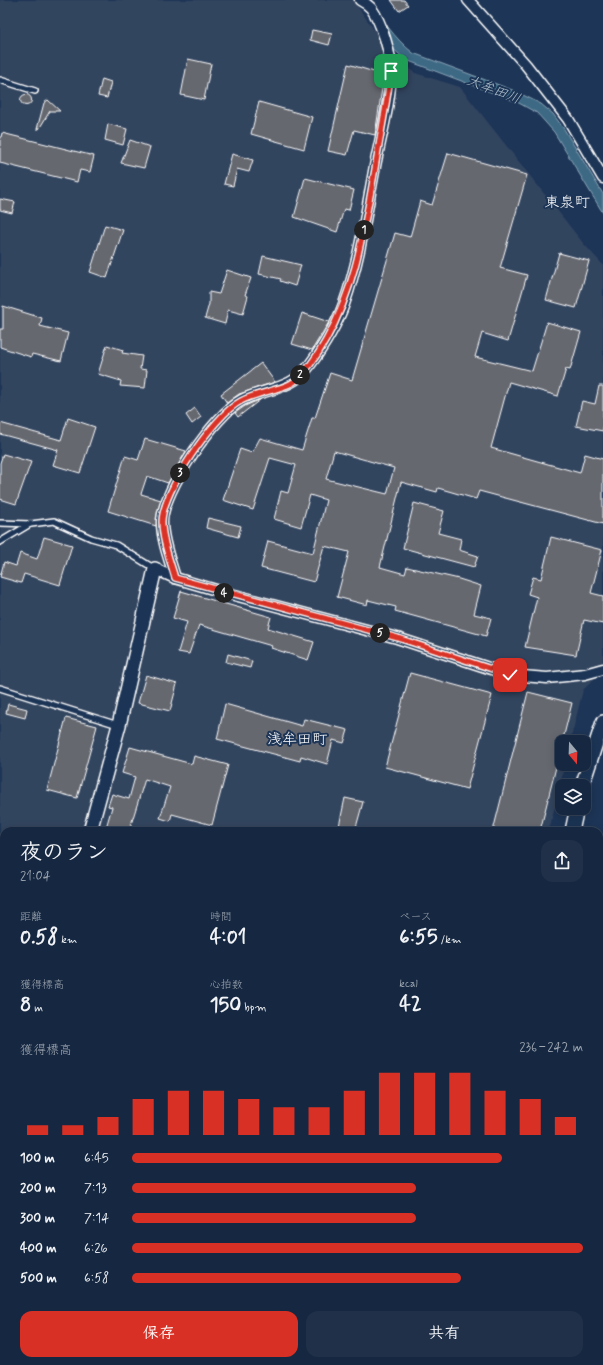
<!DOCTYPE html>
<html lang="ja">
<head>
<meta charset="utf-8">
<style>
  body { margin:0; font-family:Mynerve,"Klee One",sans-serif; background:#1f3048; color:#f1f3f6; height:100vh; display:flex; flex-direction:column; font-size:15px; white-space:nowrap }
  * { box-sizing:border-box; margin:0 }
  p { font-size:13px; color:#9ea6b1 }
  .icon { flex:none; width:22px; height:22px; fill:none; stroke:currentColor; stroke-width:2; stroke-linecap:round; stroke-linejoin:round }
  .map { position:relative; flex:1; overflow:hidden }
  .side { position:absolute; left:0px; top:827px; width:603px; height:538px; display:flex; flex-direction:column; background:#162841; border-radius:12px 12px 0 0; box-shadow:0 2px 10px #0003,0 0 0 1px #35445a }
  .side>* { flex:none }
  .needle { width:26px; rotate:161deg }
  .tools { position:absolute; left:555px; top:735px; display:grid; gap:8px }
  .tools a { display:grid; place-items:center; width:36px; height:36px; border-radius:8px; background:#162841; box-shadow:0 2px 10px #0003,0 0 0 1px #35445a; font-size:20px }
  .pin { position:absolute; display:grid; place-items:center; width:34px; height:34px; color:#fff; margin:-17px; border-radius:8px; box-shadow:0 2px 6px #0006 }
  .km { position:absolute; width:20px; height:20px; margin:-10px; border-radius:50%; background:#222; color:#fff; font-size:11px; line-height:20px; text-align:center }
  .round { display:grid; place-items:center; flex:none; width:42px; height:42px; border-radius:12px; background:#1f3048 }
  .head { display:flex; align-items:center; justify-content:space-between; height:68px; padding:0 20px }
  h1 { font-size:22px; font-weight:700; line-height:30px }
  .figures { display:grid; grid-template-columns:repeat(3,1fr); gap:6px; height:68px; padding:4px 20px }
  .figures div { display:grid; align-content:center }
  .figures b { font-size:20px; font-weight:700 }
  .figures small { font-size:11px; font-weight:400 }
  .figures p { font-size:11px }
  .chart { height:112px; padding:8px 20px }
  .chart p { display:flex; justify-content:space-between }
  .chart svg { width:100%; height:72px; margin-top:4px; stroke:#d93025; stroke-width:6 }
  .primary-button { display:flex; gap:8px; margin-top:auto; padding:8px 20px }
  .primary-button a { flex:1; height:46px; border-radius:12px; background:#d93025; color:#fff; font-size:16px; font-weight:700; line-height:46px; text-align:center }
  .primary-button a+a { background:#1f3048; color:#f1f3f6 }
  ul { padding:0 20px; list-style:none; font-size:13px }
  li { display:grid; grid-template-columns:64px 48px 1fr; align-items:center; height:30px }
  li i { height:10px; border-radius:5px; background:#d93025 }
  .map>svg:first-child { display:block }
</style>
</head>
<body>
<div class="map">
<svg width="603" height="1365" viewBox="0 0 603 1365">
  <rect width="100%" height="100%" fill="#1d3557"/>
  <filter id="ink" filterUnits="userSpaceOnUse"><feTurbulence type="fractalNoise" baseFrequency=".025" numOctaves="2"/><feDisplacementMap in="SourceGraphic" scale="8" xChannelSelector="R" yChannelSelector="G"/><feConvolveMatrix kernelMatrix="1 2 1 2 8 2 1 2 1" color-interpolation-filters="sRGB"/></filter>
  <g filter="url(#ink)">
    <polygon fill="#33445e" points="0,0 353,0 384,44 415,73 460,87 583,243 603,265 603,670 583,690 570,742 562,742 562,764 565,764 549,831 4,831 4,852 0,850"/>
    <path fill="#3e6985" stroke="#8ba5b6" d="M359,0H369C382,19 394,38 413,53L515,91L541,104L553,114L564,129L603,194V213L554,132L537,113L517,102L406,60L391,47Z"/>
    <g fill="#666870" stroke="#fff" fill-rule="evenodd">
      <polygon points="391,0 404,0 408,5 399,11"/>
      <polygon points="312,30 332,34 329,45 310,40"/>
      <polygon points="188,59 211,64 204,100 181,95"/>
      <polygon points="348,64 384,75 375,135 354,130 347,155 328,151"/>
      <polygon points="102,79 111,82 107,98 98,96"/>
      <circle cx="26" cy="100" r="5.5"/>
      <polygon points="48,100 60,111 50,111 39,129 37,129 44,103"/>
      <polygon points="259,102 312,117 304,149 251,134"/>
      <polygon points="108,124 127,129 123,145 105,140"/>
      <polygon points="2,133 94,156 90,172 80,170 77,182 0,163 0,141"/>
      <polygon points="130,140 150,147 144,168 121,163"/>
      <path d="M448,153L527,175L500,268L527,275L508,341L482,333L475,357L532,371L547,322L581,332L570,370L566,369L558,396L509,382L491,448L580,473L585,454L603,459V524L479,491L476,499L438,488L437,492L401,482L380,567L405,574L407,567L459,579L481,586L474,614L491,618L486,636L395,611L396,607L368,600L367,605L337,597L349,552L324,546L314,582L261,568L268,541L313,553L326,500L310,495L301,527L274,519L281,491L288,493L296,465L270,458L253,510L223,500L240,449L252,453L260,438L302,450L312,418H315L330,373L352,380L395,233L410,237L420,201L432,205ZM334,451L394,468L387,494L326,479Z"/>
      <polygon points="232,154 253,160 249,172 237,169 233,186 224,184"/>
      <polygon points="305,178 354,190 349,210 344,209 337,232 294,217"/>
      <polygon points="0,199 15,202 12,213 0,210"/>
      <polygon points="105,225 123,230 107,278 90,272"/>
      <polygon points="559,253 589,261 576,308 546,300"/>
      <polygon points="263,256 301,265 295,286 280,281 281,279 259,274"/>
      <polygon points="227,270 251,278 245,295 248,296 243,314 228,310 225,324 205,318 209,304 209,292 219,294"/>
      <polygon points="3,306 42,318 40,326 68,333 61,361 32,354 31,357 0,347 0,329 3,329"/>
      <polygon points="302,313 329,322 312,350 292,344"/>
      <polygon points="107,345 123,350 122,353 142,356 140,369 147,370 145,388 120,386 121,381 98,374"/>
      <polygon points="261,363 275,382 239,394 227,403 221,394"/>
      <polygon points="599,386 603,386 603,431 576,426 582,401 595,404"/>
      <polygon points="261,399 238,417 235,413 245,406"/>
      <polygon points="195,408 201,417 192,424 186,415"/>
      <polygon points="68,418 95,427 80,473 53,465 58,450 0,434 0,423 61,440"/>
      <polygon points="145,439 186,451 168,483 147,476 141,494 161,500 156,526 108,511 125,456 138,460"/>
      <polygon points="3,454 31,462 16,504 0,499 0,463"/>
      <polygon points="414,503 444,511 438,533 461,539 459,550 478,556 474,567 403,548"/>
      <polygon points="208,518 241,526 238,537 206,528"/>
      <polygon points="44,537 72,545 60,585 24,574 21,583 0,577 4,562 16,566 20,553 37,559"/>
      <polygon points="551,537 602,550 591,593 603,596 603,624 584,620 576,655 525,647 537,597 528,594 533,577 541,579"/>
      <polygon points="181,591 271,617 268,628 314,642 308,660 271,648 272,646 199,625 189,654 178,652 187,622 173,618"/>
      <polygon points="228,654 252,661 250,668 226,662"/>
      <polygon points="410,673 492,695 467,789 385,767"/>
      <polygon points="146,675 177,684 170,711 138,703"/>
      <polygon points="528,692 572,703 540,831 493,831"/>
      <polygon points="8,704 27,709 25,718 6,713"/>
      <polygon points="225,704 302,726 304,719 348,730 344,743 333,740 327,764 301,756 300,761 217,739"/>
      <polygon points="66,718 97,726 77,798 47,790"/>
      <polygon points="130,747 192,764 194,756 228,765 212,825 172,814 170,821 160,818 170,787 145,779 129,831 105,831 112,807 108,806 112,794 129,799 135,777 122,773"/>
      <polygon points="345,798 363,802 355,831 338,831"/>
    </g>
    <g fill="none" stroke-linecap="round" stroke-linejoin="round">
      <g stroke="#fff" stroke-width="8">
        <g id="service">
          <polyline points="0,80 35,91"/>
          <polyline points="0,523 31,524 54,521 91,538 116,545 155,569"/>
          <polyline points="0,542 30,524"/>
          <polyline points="0,688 118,725"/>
          <polyline points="0,857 4,859"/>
          <polyline points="14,1361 16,1365"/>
          <polyline points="413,1365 418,1361"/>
        </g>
      </g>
      <g stroke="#fff" stroke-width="13">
        <g id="minor">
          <polyline points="468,0 526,65 568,119 603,178"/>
          <polyline points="155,569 175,578 223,592 397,638 510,675 547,678 585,674 603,669"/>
          <path d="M175,578C170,560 162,541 162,522C162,491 215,414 242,400C266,388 292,390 309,366C323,347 336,326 344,304C360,259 366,213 375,166C381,135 390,104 391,72C391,54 382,23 371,8C368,5 364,2 360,0"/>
          <polyline points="0,948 4,950"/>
          <polyline points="599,1044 603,1041"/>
          <polyline points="1,1142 4,1150"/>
          <polyline points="599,1257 603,1258"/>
          <polyline points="0,1318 4,1316"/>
          <polyline points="304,1361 307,1365"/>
          <polyline points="122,1365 134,1361"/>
          <polyline points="519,1365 526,1361"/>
        </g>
      </g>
      <g stroke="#fff" stroke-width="16">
        <g id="tertiary">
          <polyline points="582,786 603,722"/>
          <polyline points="90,831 119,725 155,569"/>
          <polyline points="572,831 577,808"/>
          <polyline points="0,886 4,888"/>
          <polyline points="599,974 603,975"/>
        </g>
      </g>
      <g stroke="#fff" stroke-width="19">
        <g id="primary">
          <polyline points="599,1170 603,1167"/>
          <polyline points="343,1365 348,1361"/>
        </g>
      </g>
      <use href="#service" stroke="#1d3557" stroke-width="5"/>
      <use href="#minor" stroke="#1d3557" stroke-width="10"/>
      <use href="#tertiary" stroke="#1d3557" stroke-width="13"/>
      <use href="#primary" stroke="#1d3557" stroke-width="16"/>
    </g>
  </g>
  <g fill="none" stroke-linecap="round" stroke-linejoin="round" filter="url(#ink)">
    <g stroke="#fff" stroke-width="8">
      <path id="route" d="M391,71C387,104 380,136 375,169C364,228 356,287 326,340C319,353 303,378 290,384C275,391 256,393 241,401C214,415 162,491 162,522C162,541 170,560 175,578L398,638L510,675"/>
    </g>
    <use href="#route" stroke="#d93025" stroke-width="5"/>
  </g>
  <g text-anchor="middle" stroke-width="4" stroke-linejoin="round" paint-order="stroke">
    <g font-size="14" font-style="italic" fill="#b2c3ce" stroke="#1d3557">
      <text transform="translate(494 89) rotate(21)" y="5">大牟田川</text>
    </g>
    <g font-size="15" fill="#fff" stroke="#1d3557">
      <text x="567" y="207">東泉町</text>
      <text x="297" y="744">浅牟田町</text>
    </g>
  </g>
</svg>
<div class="tools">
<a><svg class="needle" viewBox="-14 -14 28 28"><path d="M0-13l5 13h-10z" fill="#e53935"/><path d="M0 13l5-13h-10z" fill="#9ea6b1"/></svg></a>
<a><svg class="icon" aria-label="layers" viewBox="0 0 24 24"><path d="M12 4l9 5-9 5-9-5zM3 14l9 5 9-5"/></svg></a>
</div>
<div class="pin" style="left:391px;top:71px;background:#1e9e55"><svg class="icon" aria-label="arrive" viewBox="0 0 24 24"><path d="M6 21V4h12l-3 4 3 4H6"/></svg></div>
<div class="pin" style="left:510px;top:675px;background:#d93025"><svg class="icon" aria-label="check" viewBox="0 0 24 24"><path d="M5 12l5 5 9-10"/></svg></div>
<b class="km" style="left:364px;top:230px">1</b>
<b class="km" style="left:300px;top:375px">2</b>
<b class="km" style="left:180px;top:473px">3</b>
<b class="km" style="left:224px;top:593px">4</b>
<b class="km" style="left:380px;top:633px">5</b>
<section class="side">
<div class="head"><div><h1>夜のラン</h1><p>21:04</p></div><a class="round"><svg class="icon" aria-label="share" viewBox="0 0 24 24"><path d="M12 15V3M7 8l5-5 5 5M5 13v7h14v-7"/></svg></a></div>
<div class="figures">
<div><p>距離</p><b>0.58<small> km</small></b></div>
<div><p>時間</p><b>4:01</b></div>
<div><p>ペース</p><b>6:55<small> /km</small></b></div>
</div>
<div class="figures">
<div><p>獲得標高</p><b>8<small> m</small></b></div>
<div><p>心拍数</p><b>150<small> bpm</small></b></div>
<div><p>kcal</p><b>42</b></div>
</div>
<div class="chart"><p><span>獲得標高</span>236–242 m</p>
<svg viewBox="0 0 160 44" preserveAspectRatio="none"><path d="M5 44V38M15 44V38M25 44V33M35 44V22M45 44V17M55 44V17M65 44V22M75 44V27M85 44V27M95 44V17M105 44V6M115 44V6M125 44V6M135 44V17M145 44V22M155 44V33"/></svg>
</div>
<ul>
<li><b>100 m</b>6:45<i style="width:82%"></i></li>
<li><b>200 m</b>7:13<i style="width:63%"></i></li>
<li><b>300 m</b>7:14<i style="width:63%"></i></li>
<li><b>400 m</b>6:26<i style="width:100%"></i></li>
<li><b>500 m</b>6:58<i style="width:73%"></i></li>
</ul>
<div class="primary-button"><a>保存</a><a>共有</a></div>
</section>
</div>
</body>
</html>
